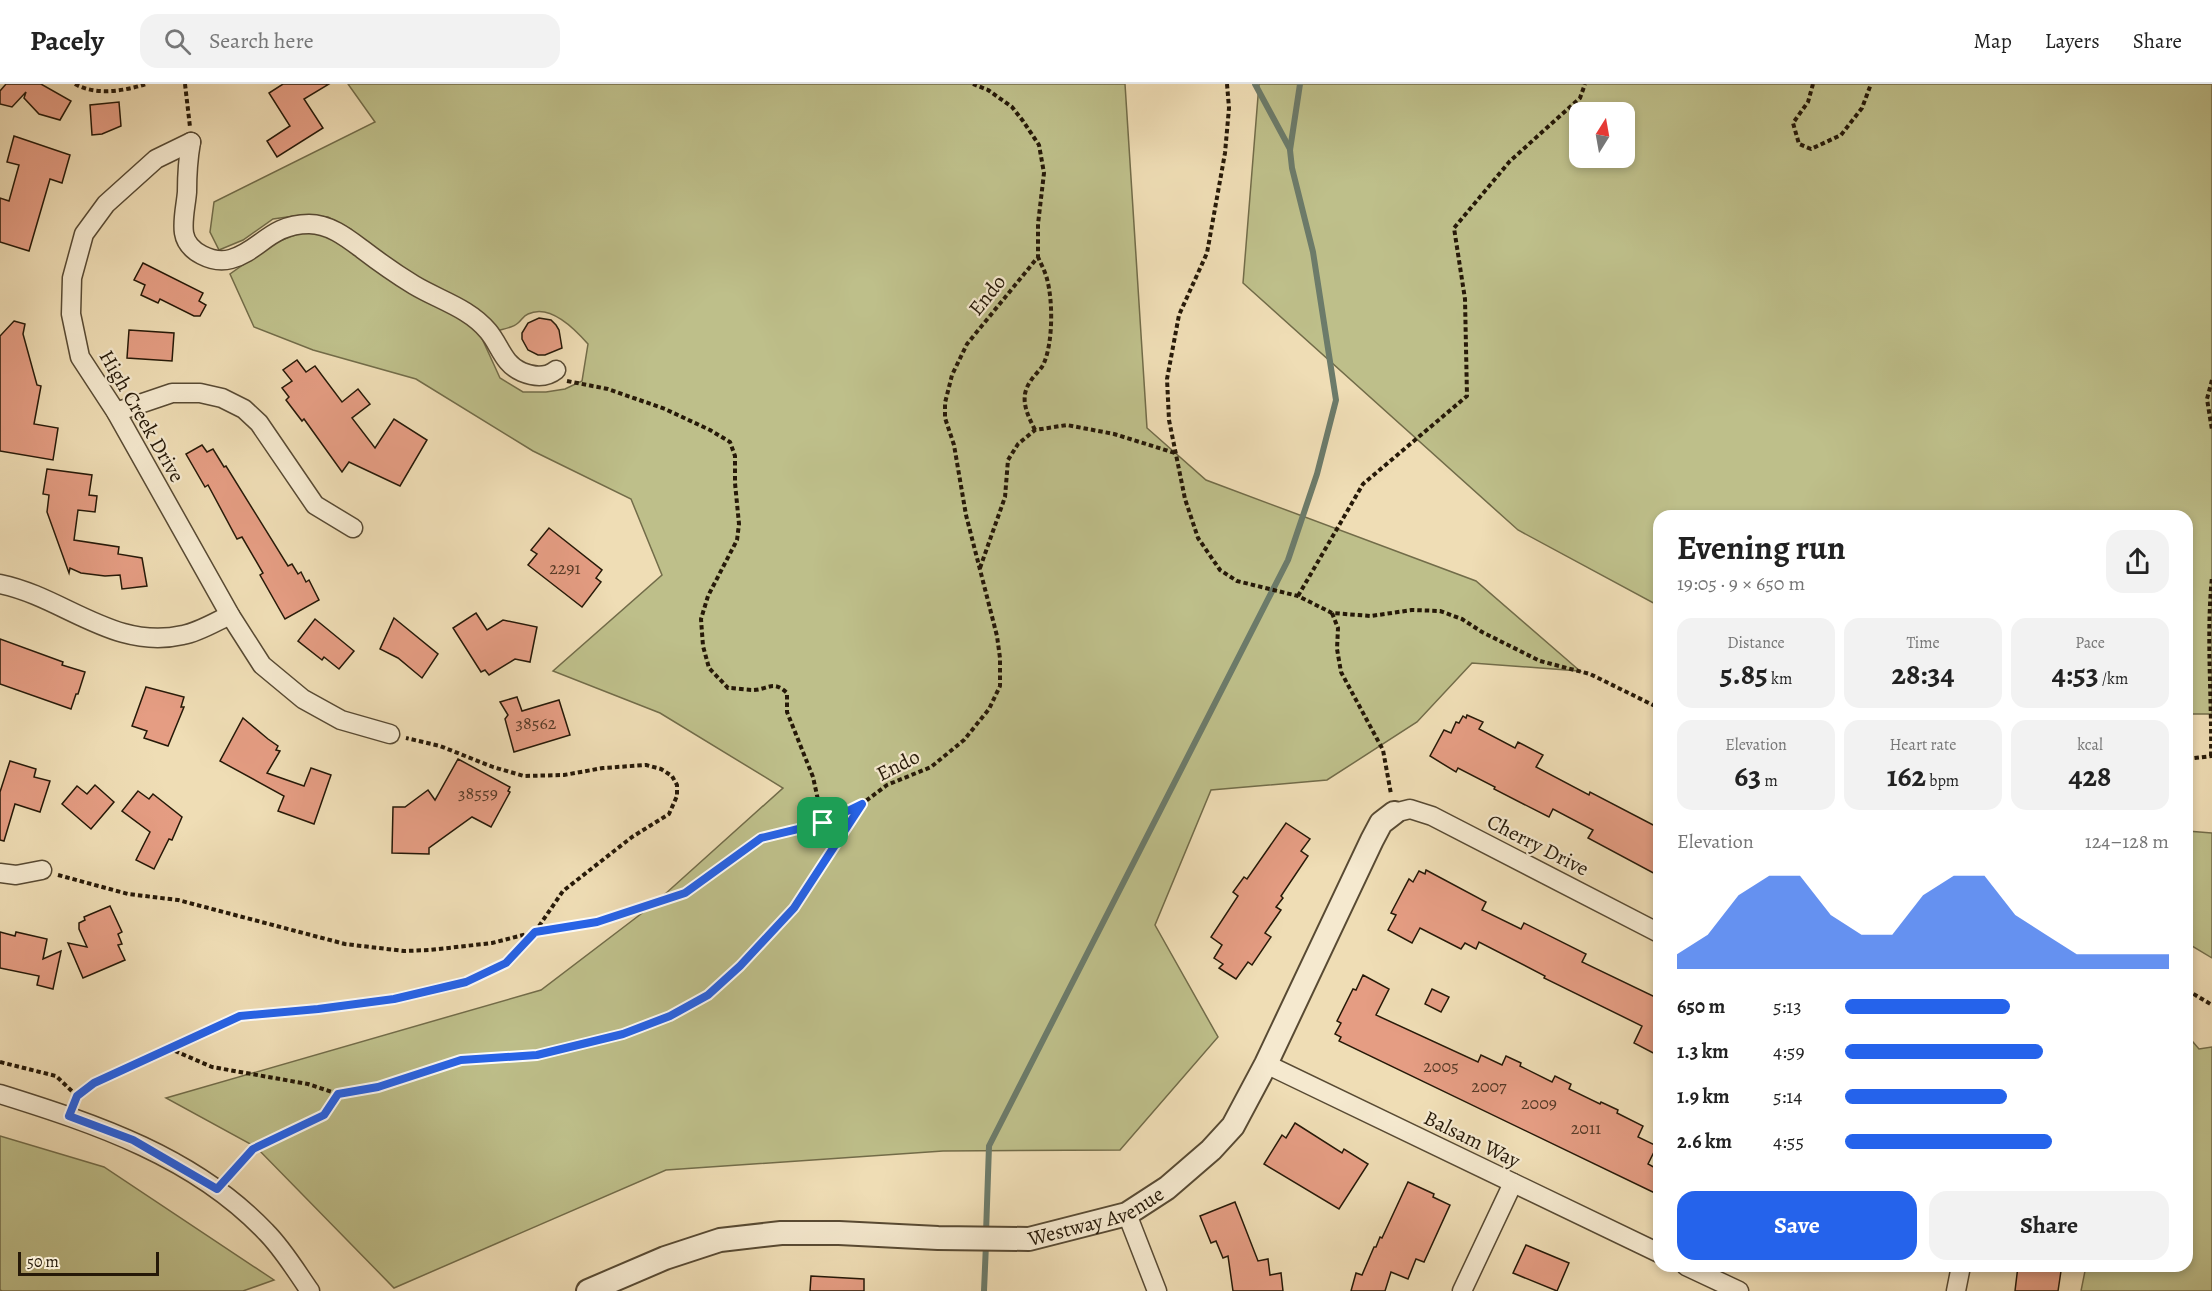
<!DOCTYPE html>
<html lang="en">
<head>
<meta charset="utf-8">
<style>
  body { margin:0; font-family:Alegreya,serif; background:#f2f2f2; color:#222; height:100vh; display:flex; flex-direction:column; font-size:22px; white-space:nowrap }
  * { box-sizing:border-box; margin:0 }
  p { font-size:20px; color:#767676 }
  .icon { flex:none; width:33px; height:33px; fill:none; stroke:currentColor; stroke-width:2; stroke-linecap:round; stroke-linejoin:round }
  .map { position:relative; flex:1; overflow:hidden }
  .sheet { position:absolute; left:1653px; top:426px; width:540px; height:762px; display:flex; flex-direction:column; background:#fff; border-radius:18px; box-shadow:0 3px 9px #0003 }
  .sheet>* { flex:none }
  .needle { width:39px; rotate:11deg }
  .buttons { position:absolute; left:1569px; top:18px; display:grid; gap:12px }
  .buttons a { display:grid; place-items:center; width:66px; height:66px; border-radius:12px; background:#fff; box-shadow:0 3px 9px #0003; font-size:30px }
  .scale { position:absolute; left:18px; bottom:15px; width:141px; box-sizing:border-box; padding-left:6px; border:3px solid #261908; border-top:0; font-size:16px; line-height:21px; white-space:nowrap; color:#261908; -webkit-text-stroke:4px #f5e9cf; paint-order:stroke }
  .pin { position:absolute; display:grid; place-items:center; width:51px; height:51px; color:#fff; margin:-26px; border-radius:12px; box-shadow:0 3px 9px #0006 }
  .round { display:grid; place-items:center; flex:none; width:63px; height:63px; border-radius:18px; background:#f2f2f2 }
  .summary { display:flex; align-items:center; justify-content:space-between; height:102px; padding:0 24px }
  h1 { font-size:33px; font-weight:700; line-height:45px }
  .metrics { display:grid; grid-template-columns:repeat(3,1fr); gap:9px; height:102px; padding:6px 24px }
  .metrics div { display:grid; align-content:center; border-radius:15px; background:#f2f2f2; text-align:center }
  .metrics b { font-size:30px; font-weight:700 }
  .metrics small { font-size:16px; font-weight:400 }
  .metrics p { font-size:16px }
  .chart { height:168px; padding:12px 24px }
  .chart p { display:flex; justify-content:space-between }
  .chart svg { width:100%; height:108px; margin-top:6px; fill:#2563eb; opacity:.7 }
  .action { display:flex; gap:12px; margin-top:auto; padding:12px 24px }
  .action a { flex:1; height:69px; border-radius:18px; background:#2563eb; color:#fff; font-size:24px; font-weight:700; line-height:69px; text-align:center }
  .action a+a { background:#f2f2f2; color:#222 }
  ul { padding:0 24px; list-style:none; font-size:20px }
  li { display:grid; grid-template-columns:96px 72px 1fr; align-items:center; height:45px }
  li i { height:15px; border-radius:8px; background:#2563eb }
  header { display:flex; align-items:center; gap:36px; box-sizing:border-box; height:84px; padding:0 30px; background:#fff; border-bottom:2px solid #e0e0e0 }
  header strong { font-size:28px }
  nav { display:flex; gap:33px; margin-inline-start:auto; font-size:21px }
  .search { width:420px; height:54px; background:#f2f2f2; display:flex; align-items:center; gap:15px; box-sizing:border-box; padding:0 21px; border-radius:18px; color:#767676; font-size:22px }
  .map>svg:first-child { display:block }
</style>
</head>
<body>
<header>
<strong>Pacely</strong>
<div class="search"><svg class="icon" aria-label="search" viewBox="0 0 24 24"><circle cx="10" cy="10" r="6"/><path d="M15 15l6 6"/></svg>Search here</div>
<nav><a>Map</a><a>Layers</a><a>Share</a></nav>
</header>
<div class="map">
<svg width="2212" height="1207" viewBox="0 0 2212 1207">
  <rect width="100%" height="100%" fill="#efddb5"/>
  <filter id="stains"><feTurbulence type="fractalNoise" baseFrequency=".00333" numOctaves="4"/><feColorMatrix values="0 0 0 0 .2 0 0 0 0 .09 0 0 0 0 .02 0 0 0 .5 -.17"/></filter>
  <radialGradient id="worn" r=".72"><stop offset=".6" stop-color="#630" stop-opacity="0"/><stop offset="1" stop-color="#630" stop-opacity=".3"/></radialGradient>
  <g fill="#bebf8a" stroke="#726c49" stroke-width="1.5" fill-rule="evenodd">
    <path d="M348,0H1125L1147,344L1206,396L1476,497L1580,587L1472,579L1417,638L1327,696L1211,706L1155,841L1218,953L1120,1066L943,1067L666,1086L394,1204L256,1063L166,1014L541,906L654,820L783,704L660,629L553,587L662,491L631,415L533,367L416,295L313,266L254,243L230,190L274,159L303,148L330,152L453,227L479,248L500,294L523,308H546L565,305L582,297L588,260C575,245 550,219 528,230C523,232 522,236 518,239C513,244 502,245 496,247L361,158L351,145L328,133L302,131L273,135L243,156L219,166L210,148L214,118L375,38Z"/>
    <path d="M1259,0H2212V630H2187V432H1659V522L1518,446L1243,199ZM1580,28H1624V74H1580Z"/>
    <polygon points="2187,747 2212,749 2212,874 2187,859"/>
    <polygon points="2187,951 2199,965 2212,963 2212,1207 2081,1207 2086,1182 2187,1182"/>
    <polygon points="0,1052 104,1083 274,1196 243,1207 2,1207 0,1206"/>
  </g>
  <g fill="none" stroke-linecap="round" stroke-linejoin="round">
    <g stroke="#6c7b6a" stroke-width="6">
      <polyline points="1255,0 1290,65"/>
      <polyline points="986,1149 989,1062 1288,476 1317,390 1336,316 1313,168 1292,84 1290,66 1300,0"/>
      <polyline points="984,1207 986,1160"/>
    </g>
  </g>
  <g fill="#e59d83" stroke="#261908" stroke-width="1.5">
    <polygon points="6,0 41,0 71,17 60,36 39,30 24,14 26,8 12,23 0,20 0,7"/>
    <polygon points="283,0 329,0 304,15 323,44 277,73 267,57 290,42 269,9"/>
    <polygon points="119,18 121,42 102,50 92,51 90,21"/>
    <polygon points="14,52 70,71 62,99 50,95 29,167 0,158 0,114 9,117 19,81 7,78"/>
    <polygon points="143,179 203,209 199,217 206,221 200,232 194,232 160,215 158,219 141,211 145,201 134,196"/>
    <polygon points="539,234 551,236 556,241 559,246 562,264 545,271 538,271 528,266 522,255 522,249 528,239"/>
    <polygon points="14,237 25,240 23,250 37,301 41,302 34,340 58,344 53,376 0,367 0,252"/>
    <polygon points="129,246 174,249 172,277 127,274"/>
    <polygon points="297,276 306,288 315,282 342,318 358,305 370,320 352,334 375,364 394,335 427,356 400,402 349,378 342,388 304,335 302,337 286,316 289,313 282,304 292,297 283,286"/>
    <polygon points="202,361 207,368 213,365 224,383 226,382 288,482 292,480 298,490 301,488 306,498 309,496 319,516 285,535 260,491 263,489 242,453 237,455 208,401 205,403 186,370"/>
    <polygon points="47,385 92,391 89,411 97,412 95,428 78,426 74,456 119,463 118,470 142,474 147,502 122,505 120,491 105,492 81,489 70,484 69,489 47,428 49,411 43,410"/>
    <polygon points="549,444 602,486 596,494 601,498 582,523 528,481 537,470 531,466"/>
    <polygon points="476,529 487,546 503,536 537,543 530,578 515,575 489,591 485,586 481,588 453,544"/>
    <polygon points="394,534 438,570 422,594 398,574 380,565"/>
    <polygon points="315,535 354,567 339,585 324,573 322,576 298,557"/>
    <polygon points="0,555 63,578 62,581 85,588 78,610 76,610 71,625 0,600"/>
    <polygon points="146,603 184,613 181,623 184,623 168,662 144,654 147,647 132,642"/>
    <polygon points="517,613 522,627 559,616 570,651 514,668 505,635 508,631 500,618"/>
    <polygon points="1467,631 1483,638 1479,645 1515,664 1518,658 1543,671 1536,683 1589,711 1590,708 1659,744 1659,792 1588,754 1593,746 1553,725 1549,733 1494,705 1495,703 1458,684 1456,688 1430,672 1444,646 1451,649 1456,638 1459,639 1463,632 1466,634"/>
    <polygon points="243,634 268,655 278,662 276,666 280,667 267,689 304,702 311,684 331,691 314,740 278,727 284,712 220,677"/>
    <polygon points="458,675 510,703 508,707 510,708 491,743 472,733 429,764 429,770 392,769 393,723 405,723 428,706 435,716"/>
    <polygon points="10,677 36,685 34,693 50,697 40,728 15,720 4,757 0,756 0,708"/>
    <polygon points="95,701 114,718 91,745 62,720 77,702 87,710"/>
    <polygon points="138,707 149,715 153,710 182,733 172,756 169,755 154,785 136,776 150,748 122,727"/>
    <polygon points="1286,739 1310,755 1301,767 1308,772 1281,812 1283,814 1276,823 1281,826 1265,849 1271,853 1252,881 1248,878 1236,895 1219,884 1223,880 1214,874 1222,861 1211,853 1238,812 1233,808 1244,793 1247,795"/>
    <polygon points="1426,786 1486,818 1482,826 1521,845 1524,839 1586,870 1582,878 1657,914 1659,909 1659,972 1634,959 1642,942 1544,894 1545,892 1479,858 1476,865 1465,859 1461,865 1420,844 1412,859 1388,846 1396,831 1391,829 1409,795 1413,798 1419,787 1425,790"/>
    <polygon points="110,822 122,848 118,850 122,860 118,861 125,876 83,894 68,859 87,863 79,845 79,839 85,836 84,833"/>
    <polygon points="0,848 15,852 16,848 47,855 43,875 61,867 53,905 37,901 39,892 0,884"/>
    <polygon points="1363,891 1389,905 1376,931 1478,978 1481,971 1502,981 1506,972 1521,979 1520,982 1552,998 1555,992 1571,1000 1569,1005 1600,1020 1601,1018 1618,1026 1617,1029 1643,1042 1638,1053 1657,1062 1648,1080 1659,1086 1659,1111 1339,957 1341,953 1335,950 1341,939 1337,937 1353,905 1356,906"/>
    <polygon points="1432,905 1449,913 1441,928 1425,920"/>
    <polygon points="1295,1039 1342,1069 1344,1065 1368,1080 1339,1125 1264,1080 1282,1051 1286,1054"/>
    <polygon points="1408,1098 1434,1110 1433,1113 1450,1121 1424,1178 1416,1175 1408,1195 1391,1188 1385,1207 1351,1207 1356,1189 1362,1191 1374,1163 1376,1163 1380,1153 1382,1154"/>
    <polygon points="1235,1118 1258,1177 1268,1175 1270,1191 1281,1189 1283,1207 1233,1207 1228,1172 1223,1174 1216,1157 1211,1159 1200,1132"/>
    <polygon points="1526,1161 1569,1179 1557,1207 1513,1189"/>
    <polygon points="2018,1182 2061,1187 2058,1207 2015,1207"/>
    <polygon points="811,1192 864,1195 864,1207 810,1207"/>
  </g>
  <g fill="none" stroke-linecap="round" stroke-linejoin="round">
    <g stroke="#584a33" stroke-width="21">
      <g id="minor">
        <polyline points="191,58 156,75 106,120 84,150 72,194 71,230 80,273 116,328 230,531 262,581 303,615 341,636 390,650"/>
        <path d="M191,58C188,75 187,91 187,108C186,121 182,136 184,149C187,168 213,180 231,175C260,167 270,140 309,140C329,140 346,153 362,165C379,178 396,190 414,201C439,216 469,224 488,247C500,261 503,280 522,288C534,293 546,294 556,286"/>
        <polyline points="116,328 172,309 200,309 222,314 244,325 259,339 315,421 353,444"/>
        <path d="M0,500C64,513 114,567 183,551C199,548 215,538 230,531"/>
        <polyline points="1394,729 1410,725 1432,732 1659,849"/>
        <polyline points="0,789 16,791 42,786"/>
        <polyline points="1266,980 1659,1169"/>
        <path d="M0,1010C96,1040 195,1073 266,1148C283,1165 296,1187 310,1207"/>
        <polyline points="1127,1130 1157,1207"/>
        <polyline points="1686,1182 1739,1207"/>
        <polyline points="1462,1207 1513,1099"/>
        <polyline points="1956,1207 1961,1182"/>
      </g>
    </g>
    <g stroke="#584a33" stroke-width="26">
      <g id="tertiary">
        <path id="s1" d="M588,1207L665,1174L720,1156L781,1149H839L938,1154L1029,1155L1127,1130L1167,1104L1211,1066L1233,1042L1266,980L1372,756L1381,739L1394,729"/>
      </g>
    </g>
    <g stroke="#261908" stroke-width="4" stroke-dasharray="4.5 3" stroke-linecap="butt">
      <path d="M75,0C96,12 124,7 146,0"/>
      <polyline points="185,0 190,43"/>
      <polyline points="1227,0 1229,24 1225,69 1207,169 1179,231 1167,295 1169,336 1185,415 1198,454 1220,486 1237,497 1298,512 1332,529 1371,532 1412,526 1440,527 1462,535 1482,548 1540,577 1590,590 1659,624"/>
      <polyline points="1813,0 1808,18 1793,39 1799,60 1811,65 1841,51 1862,24 1871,0"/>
      <polyline points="2212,296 2207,315 2212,346"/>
      <path d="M567,297L608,305L665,325L710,346L730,358L735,372V399L739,440L737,456L708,512L701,535L703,562L709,584L728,604C736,604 746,606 754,606C769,605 773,596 787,609V628L813,693L823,739"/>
      <path d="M1035,346C1027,330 1019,314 1030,298C1034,291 1041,286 1044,279C1053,258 1053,217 1047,195C1045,187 1041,180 1038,173"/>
      <polyline points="980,484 1005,413 1008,376 1018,360 1035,346 1067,341 1114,350 1175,369"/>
      <polyline points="1298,512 1363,400 1467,312 1465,215 1454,144 1510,77 1580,14 1585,0"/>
      <polyline points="1332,529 1338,544 1337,565 1341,588 1383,666 1391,710"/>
      <path d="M2211,672C2212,612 2206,552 2212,493"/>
      <polyline points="2187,675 2212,672"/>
      <polyline points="58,791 128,810 178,816 345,860 404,867 430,866 492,859 535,848 597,838 685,809 761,754 823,739 862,720"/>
      <polyline points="2187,906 2212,921"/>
      <polyline points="168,964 212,983 308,1000 338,1010"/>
      <polyline points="0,978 56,992 77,1012"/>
      <polyline points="75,1017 77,1012 94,999 240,932 318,925 394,915 466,898 505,879 535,848 563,807 632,753 669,730 677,712 677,701 672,692 661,685 646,681 603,684 564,691 524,692 493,683 440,662 406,654"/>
      <polyline points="228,1093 253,1065 324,1031 338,1010 378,1003 461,976 537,971 623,950 670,932 708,911 740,883 794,824 863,719 887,701 931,683 964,656 989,625 1000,602 1000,574 997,552 966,431 954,361 945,334 945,319 952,291 967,260 1038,173 1038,140 1044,89 1039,61 1023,37 1012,23 988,6 973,0"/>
    </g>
    <use href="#minor" stroke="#f5e9cf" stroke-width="18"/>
    <use href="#tertiary" stroke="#f5e9cf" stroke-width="22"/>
  </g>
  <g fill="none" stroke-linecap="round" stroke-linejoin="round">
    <g stroke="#fff" stroke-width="12">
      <polygon id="route" points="862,720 794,824 740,882 708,911 670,932 623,950 537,971 461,976 378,1003 338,1010 324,1031 253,1065 217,1105 133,1056 69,1032 77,1012 94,999 240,932 318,925 394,915 466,898 506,879 535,848 597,838 685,809 761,754 823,739"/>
    </g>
    <use href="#route" stroke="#2563eb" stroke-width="8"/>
  </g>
  <g text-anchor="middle" stroke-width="4.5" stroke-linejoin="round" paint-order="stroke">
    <g font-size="18" fill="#563a27">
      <text x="565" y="490">2291</text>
      <text x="536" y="645">38562</text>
      <text x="478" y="715">38559</text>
      <text x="1441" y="988">2005</text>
      <text x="1489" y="1008">2007</text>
      <text x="1539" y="1025">2009</text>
      <text x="1586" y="1050">2011</text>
    </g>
    <g font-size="21" fill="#261908" stroke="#f5e9cf">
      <text transform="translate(987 211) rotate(-51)" y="7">Endo</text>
      <text transform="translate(142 332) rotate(60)" y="7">High Creek Drive</text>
      <text transform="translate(898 681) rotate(-27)" y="7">Endo</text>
      <text transform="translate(1538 761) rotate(27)" y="7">Cherry Drive</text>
      <text transform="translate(1472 1055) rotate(26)" y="7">Balsam Way</text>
      <text dy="7" stroke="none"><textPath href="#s1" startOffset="522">Westway Avenue</textPath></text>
    </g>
  </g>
  <rect width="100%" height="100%" filter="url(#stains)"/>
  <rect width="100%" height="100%" fill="url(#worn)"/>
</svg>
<div class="buttons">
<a><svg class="needle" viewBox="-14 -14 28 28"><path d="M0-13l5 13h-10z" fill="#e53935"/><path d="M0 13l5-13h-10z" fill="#767676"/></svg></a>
</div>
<div class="scale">50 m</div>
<div class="pin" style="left:823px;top:739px;background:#1e9e55"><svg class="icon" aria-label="arrive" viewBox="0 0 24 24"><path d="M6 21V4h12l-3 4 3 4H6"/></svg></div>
<section class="sheet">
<div class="summary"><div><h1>Evening run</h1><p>19:05 · 9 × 650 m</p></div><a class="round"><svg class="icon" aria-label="share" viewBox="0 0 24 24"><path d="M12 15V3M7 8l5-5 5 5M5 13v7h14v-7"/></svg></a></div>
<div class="metrics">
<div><p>Distance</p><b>5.85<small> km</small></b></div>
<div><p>Time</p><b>28:34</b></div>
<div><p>Pace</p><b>4:53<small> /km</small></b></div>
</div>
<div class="metrics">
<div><p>Elevation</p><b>63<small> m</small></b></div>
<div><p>Heart rate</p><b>162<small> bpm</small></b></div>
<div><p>kcal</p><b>428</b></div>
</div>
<div class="chart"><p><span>Elevation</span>124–128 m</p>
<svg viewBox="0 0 160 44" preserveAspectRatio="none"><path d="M0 44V38L10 30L20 14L30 6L40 6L50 22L60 30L70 30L80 14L90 6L100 6L110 22L120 30L130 38L140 38L150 38L160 38V44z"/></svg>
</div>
<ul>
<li><b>650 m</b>5:13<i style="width:51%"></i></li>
<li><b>1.3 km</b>4:59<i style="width:61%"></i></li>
<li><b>1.9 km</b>5:14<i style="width:50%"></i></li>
<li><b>2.6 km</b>4:55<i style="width:64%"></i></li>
</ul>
<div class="action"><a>Save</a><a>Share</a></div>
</section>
</div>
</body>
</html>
